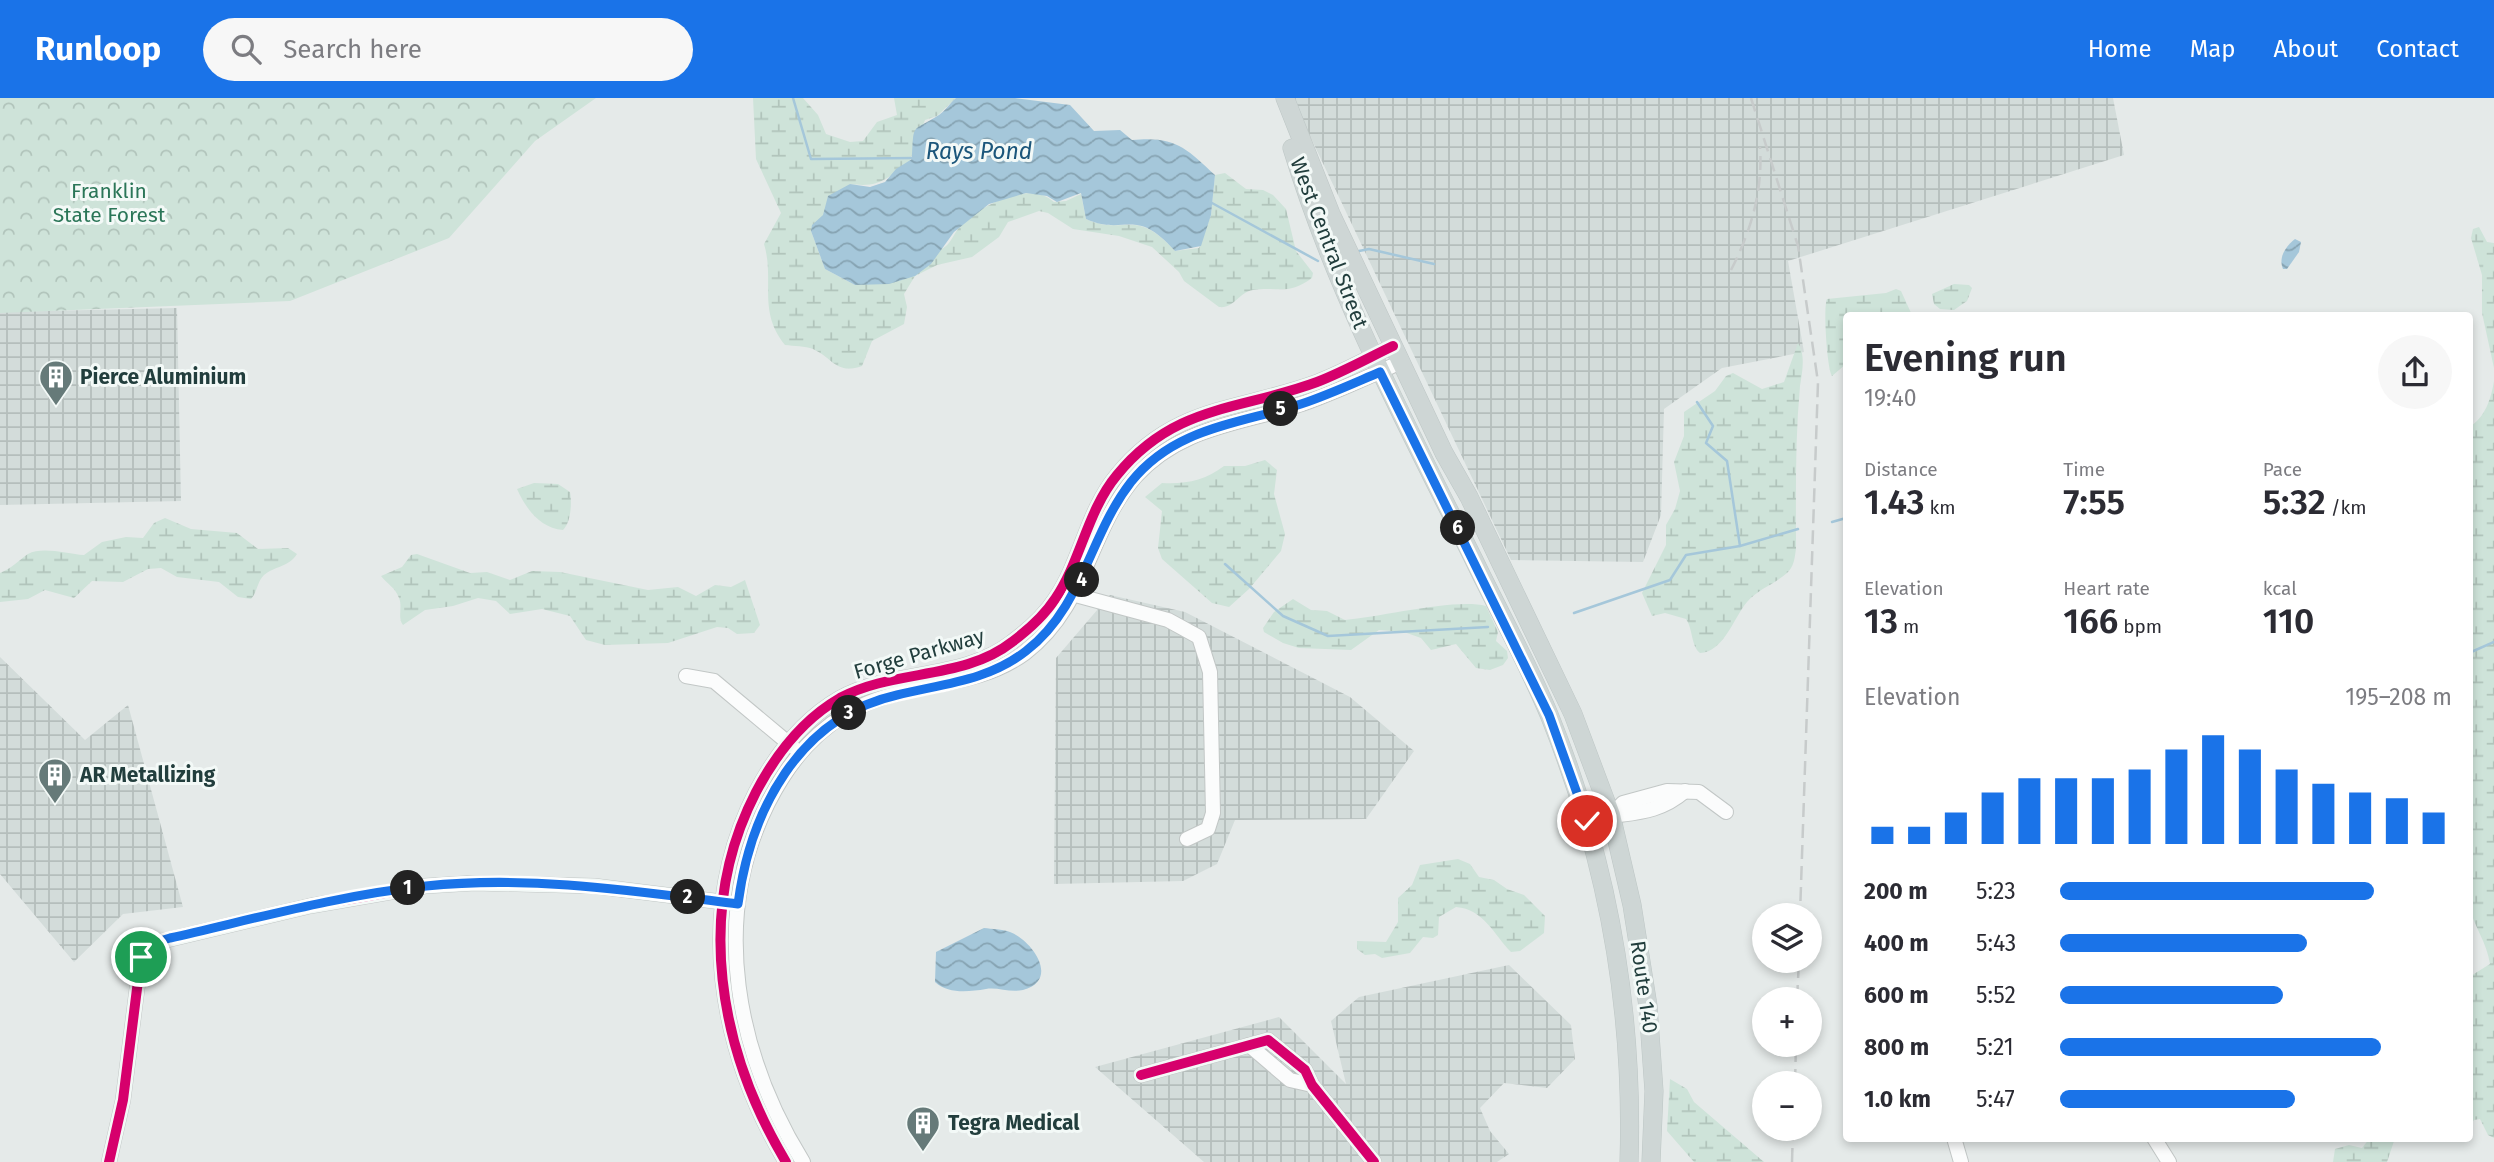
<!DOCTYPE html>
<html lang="en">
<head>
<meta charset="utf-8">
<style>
  body { margin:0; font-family:"Fira Sans",sans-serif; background:#f7f7f7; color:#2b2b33; height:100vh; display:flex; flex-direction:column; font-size:26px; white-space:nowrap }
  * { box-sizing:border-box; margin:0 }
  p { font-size:23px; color:#7c7c81 }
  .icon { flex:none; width:38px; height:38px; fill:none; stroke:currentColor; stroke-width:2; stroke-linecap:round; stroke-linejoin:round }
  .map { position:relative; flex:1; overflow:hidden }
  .details { position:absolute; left:1843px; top:214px; width:630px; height:830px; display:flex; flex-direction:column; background:#fff; border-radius:7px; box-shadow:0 4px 10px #0003 }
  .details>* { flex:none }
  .buttons { position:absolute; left:1752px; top:805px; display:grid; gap:14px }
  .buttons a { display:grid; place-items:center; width:70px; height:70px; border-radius:50%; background:#fff; box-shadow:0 4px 10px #0003; font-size:35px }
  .pin { position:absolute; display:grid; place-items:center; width:60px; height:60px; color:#fff; margin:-30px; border:4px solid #fff; border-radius:50%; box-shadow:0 2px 7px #0007 }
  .km { position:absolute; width:35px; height:35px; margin:-18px; border-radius:50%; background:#222; color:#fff; font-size:19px; line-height:35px; text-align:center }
  .round { display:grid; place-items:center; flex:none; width:74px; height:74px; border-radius:37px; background:#f7f7f7 }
  .overview { display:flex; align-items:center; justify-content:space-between; height:119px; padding:0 21px }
  h1 { font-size:38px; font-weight:600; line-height:52px }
  .stats { display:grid; grid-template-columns:repeat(3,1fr); gap:10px; height:119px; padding:7px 21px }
  .stats div { display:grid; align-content:center }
  .stats b { font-size:35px; font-weight:600 }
  .stats small { font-size:19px; font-weight:400 }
  .stats p { font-size:19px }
  .chart { height:196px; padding:14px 21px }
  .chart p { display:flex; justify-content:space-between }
  .chart svg { width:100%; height:126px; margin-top:7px; stroke:#1a73e8; stroke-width:6 }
  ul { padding:0 21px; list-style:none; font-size:23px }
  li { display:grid; grid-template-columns:112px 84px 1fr; align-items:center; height:52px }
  li i { height:18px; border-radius:9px; background:#1a73e8 }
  header { display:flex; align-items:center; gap:42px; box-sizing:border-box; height:98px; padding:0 35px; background:#1a73e8; color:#fff }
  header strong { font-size:33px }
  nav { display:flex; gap:38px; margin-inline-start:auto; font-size:24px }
  .search { width:490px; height:63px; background:#f7f7f7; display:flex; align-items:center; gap:18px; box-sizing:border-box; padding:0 24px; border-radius:38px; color:#7c7c81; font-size:26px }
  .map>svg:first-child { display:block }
</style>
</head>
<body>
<header>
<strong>Runloop</strong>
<div class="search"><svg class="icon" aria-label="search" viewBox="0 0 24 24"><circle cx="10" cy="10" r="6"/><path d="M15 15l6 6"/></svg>Search here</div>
<nav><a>Home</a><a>Map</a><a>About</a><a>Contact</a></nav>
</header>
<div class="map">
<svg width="2494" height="1064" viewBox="0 0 2494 1064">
  <defs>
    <pattern id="industrial-grid" width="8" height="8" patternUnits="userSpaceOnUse" patternTransform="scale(1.75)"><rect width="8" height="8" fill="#d3dcda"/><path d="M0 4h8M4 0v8" fill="none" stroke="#b5bebc"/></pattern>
    <pattern id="forest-crowns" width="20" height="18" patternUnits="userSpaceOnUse" patternTransform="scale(1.75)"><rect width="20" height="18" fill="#cee3d9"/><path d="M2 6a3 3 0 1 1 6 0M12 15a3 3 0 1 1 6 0" fill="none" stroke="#b1c4bb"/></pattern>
    <pattern id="wetland-marsh" width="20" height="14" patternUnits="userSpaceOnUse" patternTransform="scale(1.75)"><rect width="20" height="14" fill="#cee3d9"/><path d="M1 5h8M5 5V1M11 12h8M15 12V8" fill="none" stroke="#b1c4bb"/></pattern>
    <pattern id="water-waves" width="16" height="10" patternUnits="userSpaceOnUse" patternTransform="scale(1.75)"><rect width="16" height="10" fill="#a5c7da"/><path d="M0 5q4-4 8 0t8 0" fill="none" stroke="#86a3b2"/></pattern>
  </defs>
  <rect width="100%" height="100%" fill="#e5eae9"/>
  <g fill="url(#industrial-grid)">
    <polygon points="1292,0 2113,0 2124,57 1788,163 1804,254 1722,270 1664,311 1661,417 1643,464 1511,462"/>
    <polygon points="177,210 181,403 0,407 0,214"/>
    <polygon points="1110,497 1185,514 1350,599 1414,653 1366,721 1235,722 1217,766 1183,783 1054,786 1056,560"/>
    <polygon points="0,559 85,642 128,607 183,809 123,816 74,864 0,776"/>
    <polygon points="1509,867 1571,927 1575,961 1547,990 1504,985 1480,1010 1490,1033 1509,1056 1497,1064 1204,1064 1095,969 1279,919 1346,986 1331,923 1359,899"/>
  </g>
  <polygon fill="url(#forest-crowns)" points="0,0 596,0 535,43 449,140 290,203 0,215"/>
  <g fill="url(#wetland-marsh)">
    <path d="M753,0H803L818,17L826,36L850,44L863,43L877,24L897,17L894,0H956L937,18L925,22L909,65C885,80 882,90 850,86L811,133L825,171L855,187C873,179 935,158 946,148C952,143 955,133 962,126C982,108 1029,81 1054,104L1066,103L1081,96L1086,121C1126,139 1134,108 1175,153L1199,150L1211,117L1215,77L1225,75L1246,91L1263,92L1273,97L1286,111L1296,153L1313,175L1312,180C1288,198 1278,188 1253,192C1239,194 1234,211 1219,209L1184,183L1179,174L1152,149L1119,138L1073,131L1048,115L1039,113L1008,124L999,139L972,159L937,167L915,178L904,196L907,209L904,226L872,243L862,268C836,277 833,260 813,251C805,248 794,248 785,247C757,213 775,182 764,146L781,115L756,61Z"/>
    <polygon points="2479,129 2487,144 2494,145 2494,270 2482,215 2482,177 2471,140 2473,131"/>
    <polygon points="1954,186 1969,187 1972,190 1967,203 1954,212 1940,211 1934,206 1932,196"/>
    <path d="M1896,191L1901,193L1912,217H1846V266L1832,278C1827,271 1823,208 1827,201L1886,195Z"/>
    <path d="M1798,245C1806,257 1802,275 1800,288C1795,342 1796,396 1796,450C1795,459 1794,469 1787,475C1775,486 1758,491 1747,504C1734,519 1724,554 1700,555C1691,548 1693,531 1686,521L1665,515L1652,518L1642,495L1666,447V427L1675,411L1680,393L1674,364L1684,338V314L1715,293L1726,278L1733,275L1762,291L1784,284Z"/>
    <path d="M2494,283V1040L2488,1037L2480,1021L2474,1022L2469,1029V879L2490,866C2487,845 2475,830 2469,809V329C2485,320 2491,301 2494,283Z"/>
    <path d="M1265,362L1277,372L1274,396L1285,436L1281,453L1249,491L1229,509L1212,505L1162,461L1158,450L1162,413L1145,399L1162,385C1187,386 1204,383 1224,368H1245Z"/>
    <path d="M534,385L558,386L570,394C572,405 571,424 563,432C540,430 526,411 517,391Z"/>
    <path d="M165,420L191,431L237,435L258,451L288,450L297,456C289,469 275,468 264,477C257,484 257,495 251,501L238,499L219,484L177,479L161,470L148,471L123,484L92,483L74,500L45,492L28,501L0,504V475C12,470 18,463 28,456C42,448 68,456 84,457L102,444L126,439L143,440L154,425Z"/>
    <path d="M417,456L470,475L487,474L510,482L532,473L560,474L648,492L678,489L696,498L715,487L731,489L745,482L760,527L754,535L737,536L728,530L717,529L668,545L605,547L586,542L570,518L542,511L510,516L496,503L478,500L453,508L425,512L403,527C397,519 403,509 399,500C395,489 387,486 381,478L402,469L411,457Z"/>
    <path d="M1293,501L1311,512L1327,513L1345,522C1381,519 1455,500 1486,508L1498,534L1496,543L1507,553L1508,560L1503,567L1490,572L1476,570L1456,546L1431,552L1421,540L1404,534L1379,532L1351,552L1299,550L1283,545L1264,534L1263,530L1274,514Z"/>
    <path d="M1458,761L1470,766L1479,779L1494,782L1507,791L1524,797L1545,818L1544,835L1520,853L1511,854C1494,837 1484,811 1456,809L1439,819L1438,837L1433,840L1423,839L1410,855L1382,860L1375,856L1365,857L1357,851V843L1386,844L1398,824V800L1412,787L1420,767Z"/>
    <polygon points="1670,981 1687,991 1694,1004 1764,1064 1694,1064 1667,1033"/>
    <polygon points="2370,1040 2395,1040 2387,1064 2333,1064 2335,1051 2349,1047 2362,1050"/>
  </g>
  <g fill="url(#water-waves)">
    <path d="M956,0H1015L1070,7L1094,33L1120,32L1132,42C1175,38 1185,49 1215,77L1211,117L1201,148L1175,153C1134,107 1126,139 1086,121L1081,95L1057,104L1047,98L1026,95L989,106L954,134L931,166L915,178L889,186L855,187L825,171L811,133L812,127L823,117L828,98L850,86L870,89L885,84L896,71L912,61C914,23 911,35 939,17C946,12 950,5 956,0Z"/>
    <path d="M2295,141L2301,144L2299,154L2287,171H2283C2278,159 2286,148 2295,141Z"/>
    <path d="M984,830C992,831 1002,831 1010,834C1033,843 1060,882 1023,892C1010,895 998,889 986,891C968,894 948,896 935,884L936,854Z"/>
  </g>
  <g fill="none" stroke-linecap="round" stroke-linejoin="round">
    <g stroke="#a5c7da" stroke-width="2.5">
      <polyline points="793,0 811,61 916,60"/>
      <polyline points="1212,105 1318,163"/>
      <polyline points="1359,153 1369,151 1434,166"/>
      <polyline points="1697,304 1713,328 1706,345 1727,363 1740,448"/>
      <polyline points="1832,424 1846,420"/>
      <polyline points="1225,466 1283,518 1328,538 1488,529"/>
      <polyline points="1574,515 1670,482 1686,457 1740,448 1798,431"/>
      <polyline points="2469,555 2494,544"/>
    </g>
    <g stroke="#c2c7c6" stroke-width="16">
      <g id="minor">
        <polyline points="1068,495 1168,522 1199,539 1210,574 1213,715 1208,731 1187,741"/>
        <polyline points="686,578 714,583 793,649"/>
        <polyline points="1611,717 1623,705 1667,693 1699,694 1726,714"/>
        <path d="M1587,723C1624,713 1654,720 1685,693"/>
        <polyline points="1249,947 1290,982 1312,987"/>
        <polyline points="1141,977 1268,942 1305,972 1312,987 1374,1064"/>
        <polyline points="1954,1040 1961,1064"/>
        <polyline points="2154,1040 2169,1064"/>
        <polyline points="109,1064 123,1002 141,859 150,846 310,808 425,788 475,785 594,788 730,805"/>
        <path d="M786,1064C719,952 694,814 756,694C776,656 802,622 840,600C893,571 964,582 1012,544C1028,532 1044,518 1055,501C1081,463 1087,413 1117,377C1175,306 1239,313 1317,284C1343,274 1368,260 1393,248"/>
        <path d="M803,1064C737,957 709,822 768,705C790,662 817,629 861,608C914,583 976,591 1025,555C1087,508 1088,433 1135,379C1181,328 1241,326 1302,306C1336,294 1368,279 1401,264"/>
      </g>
    </g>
    <g stroke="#bdc6c5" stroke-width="19">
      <g id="major">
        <polyline points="1285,0 1331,116 1444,355 1469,399 1573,616 1611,717 1632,807 1648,908 1654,993 1651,1064"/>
        <path d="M1292,50C1336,195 1407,328 1474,462C1499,514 1528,565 1550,619C1607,761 1634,910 1629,1064"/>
      </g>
    </g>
    <use href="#minor" stroke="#fbfcfc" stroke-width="14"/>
    <use href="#major" stroke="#ced6d5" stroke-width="18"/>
    <g stroke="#c7cbcb" stroke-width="2.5" stroke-dasharray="14 7" stroke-linecap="butt">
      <polyline points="1751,0 1798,148 1818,284 1800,817"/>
      <path d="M1731,172C1751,133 1763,93 1760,49"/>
      <polyline points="1797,901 1799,863"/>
      <polyline points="1795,985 1796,947"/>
      <polyline points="1792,1064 1793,1031"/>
    </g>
    <g stroke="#f3f9f7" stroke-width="15">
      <g id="cycleway">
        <polyline points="1141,977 1268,942 1305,972 1312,987 1374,1064"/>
        <polyline points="109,1064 123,1002 141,859 150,846 310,808 425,788 475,785 594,788 738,806"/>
        <path d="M786,1064C719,952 694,814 756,694C776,656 802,622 840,600C893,571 964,582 1012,544C1028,532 1044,518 1055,501C1081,463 1087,413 1117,377C1175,306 1239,313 1317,284C1343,274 1368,260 1393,248"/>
      </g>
    </g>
    <use href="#cycleway" stroke="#d6006c" stroke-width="10"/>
  </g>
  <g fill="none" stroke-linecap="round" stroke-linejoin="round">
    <g stroke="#fff" stroke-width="14">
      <path id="route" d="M141,859L150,846L170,840C254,821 339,797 426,788C530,777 635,793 738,806C750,713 799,619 897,597C942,586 988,583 1026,553C1083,509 1089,438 1131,384C1175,329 1239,326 1301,306C1328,297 1354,285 1380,274L1549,617L1587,723"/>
    </g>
    <use href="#route" stroke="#1a73e8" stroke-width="9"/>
  </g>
  <defs>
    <g id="building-pin" transform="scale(1.75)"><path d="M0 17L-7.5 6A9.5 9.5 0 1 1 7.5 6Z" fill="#667a79" stroke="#f3f9f7"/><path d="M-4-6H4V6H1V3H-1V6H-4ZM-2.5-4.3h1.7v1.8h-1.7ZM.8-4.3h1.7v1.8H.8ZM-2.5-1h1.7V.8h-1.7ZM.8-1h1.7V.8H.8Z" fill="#fff"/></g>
  </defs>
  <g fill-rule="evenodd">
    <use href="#building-pin" x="56" y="279"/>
    <use href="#building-pin" x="55" y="677"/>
    <use href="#building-pin" x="923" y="1025"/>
  </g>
  <g text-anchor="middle" stroke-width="6" stroke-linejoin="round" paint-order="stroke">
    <g font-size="21" fill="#2b7658" stroke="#f3f9f7">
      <text x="109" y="100">Franklin<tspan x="109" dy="24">State Forest</tspan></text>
    </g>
    <g font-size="21" fill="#223e3d" stroke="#f3f9f7">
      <text transform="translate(1329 145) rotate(69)" y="7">West Central Street</text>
      <text transform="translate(919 556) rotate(-16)" y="7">Forge Parkway</text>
      <text transform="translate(1644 889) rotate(82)" y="7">Route 140</text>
    </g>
    <g font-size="21" font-weight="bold" fill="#223e3d" stroke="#f3f9f7" text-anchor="start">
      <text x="80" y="286">Pierce Aluminium</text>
      <text x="80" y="684">AR Metallizing</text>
      <text x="948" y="1032">Tegra Medical</text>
    </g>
    <g font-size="23" font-style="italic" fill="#1b567b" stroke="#f3f9f7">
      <text x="979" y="61">Rays Pond</text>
    </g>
  </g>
</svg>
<div class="buttons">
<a><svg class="icon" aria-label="layers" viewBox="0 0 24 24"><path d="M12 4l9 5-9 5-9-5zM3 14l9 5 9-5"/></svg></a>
<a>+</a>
<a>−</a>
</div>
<div class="pin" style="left:141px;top:859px;background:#1e9e55"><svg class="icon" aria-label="arrive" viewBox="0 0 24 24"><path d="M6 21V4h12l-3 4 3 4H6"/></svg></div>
<div class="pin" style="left:1587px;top:723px;background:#d93025"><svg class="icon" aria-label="check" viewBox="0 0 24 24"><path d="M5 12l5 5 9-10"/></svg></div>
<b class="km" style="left:408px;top:790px">1</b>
<b class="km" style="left:688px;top:799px">2</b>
<b class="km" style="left:849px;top:615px">3</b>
<b class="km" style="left:1082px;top:482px">4</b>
<b class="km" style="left:1281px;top:311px">5</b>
<b class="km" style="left:1458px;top:430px">6</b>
<section class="details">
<div class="overview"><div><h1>Evening run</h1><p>19:40</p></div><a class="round"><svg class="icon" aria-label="share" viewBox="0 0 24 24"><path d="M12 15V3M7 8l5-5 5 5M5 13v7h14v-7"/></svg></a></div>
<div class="stats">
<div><p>Distance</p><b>1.43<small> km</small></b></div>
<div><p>Time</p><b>7:55</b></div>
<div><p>Pace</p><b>5:32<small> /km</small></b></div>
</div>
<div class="stats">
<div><p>Elevation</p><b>13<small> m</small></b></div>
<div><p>Heart rate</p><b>166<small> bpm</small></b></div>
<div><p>kcal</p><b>110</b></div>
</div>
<div class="chart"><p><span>Elevation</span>195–208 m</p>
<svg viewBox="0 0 160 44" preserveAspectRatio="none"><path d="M5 44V38M15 44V38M25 44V33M35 44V26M45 44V21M55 44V21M65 44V21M75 44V18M85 44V11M95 44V6M105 44V11M115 44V18M125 44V23M135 44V26M145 44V28M155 44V33"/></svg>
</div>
<ul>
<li><b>200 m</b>5:23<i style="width:80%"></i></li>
<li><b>400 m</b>5:43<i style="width:63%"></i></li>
<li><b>600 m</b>5:52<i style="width:57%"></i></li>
<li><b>800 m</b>5:21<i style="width:82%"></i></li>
<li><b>1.0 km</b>5:47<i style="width:60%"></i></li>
</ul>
</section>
</div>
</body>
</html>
